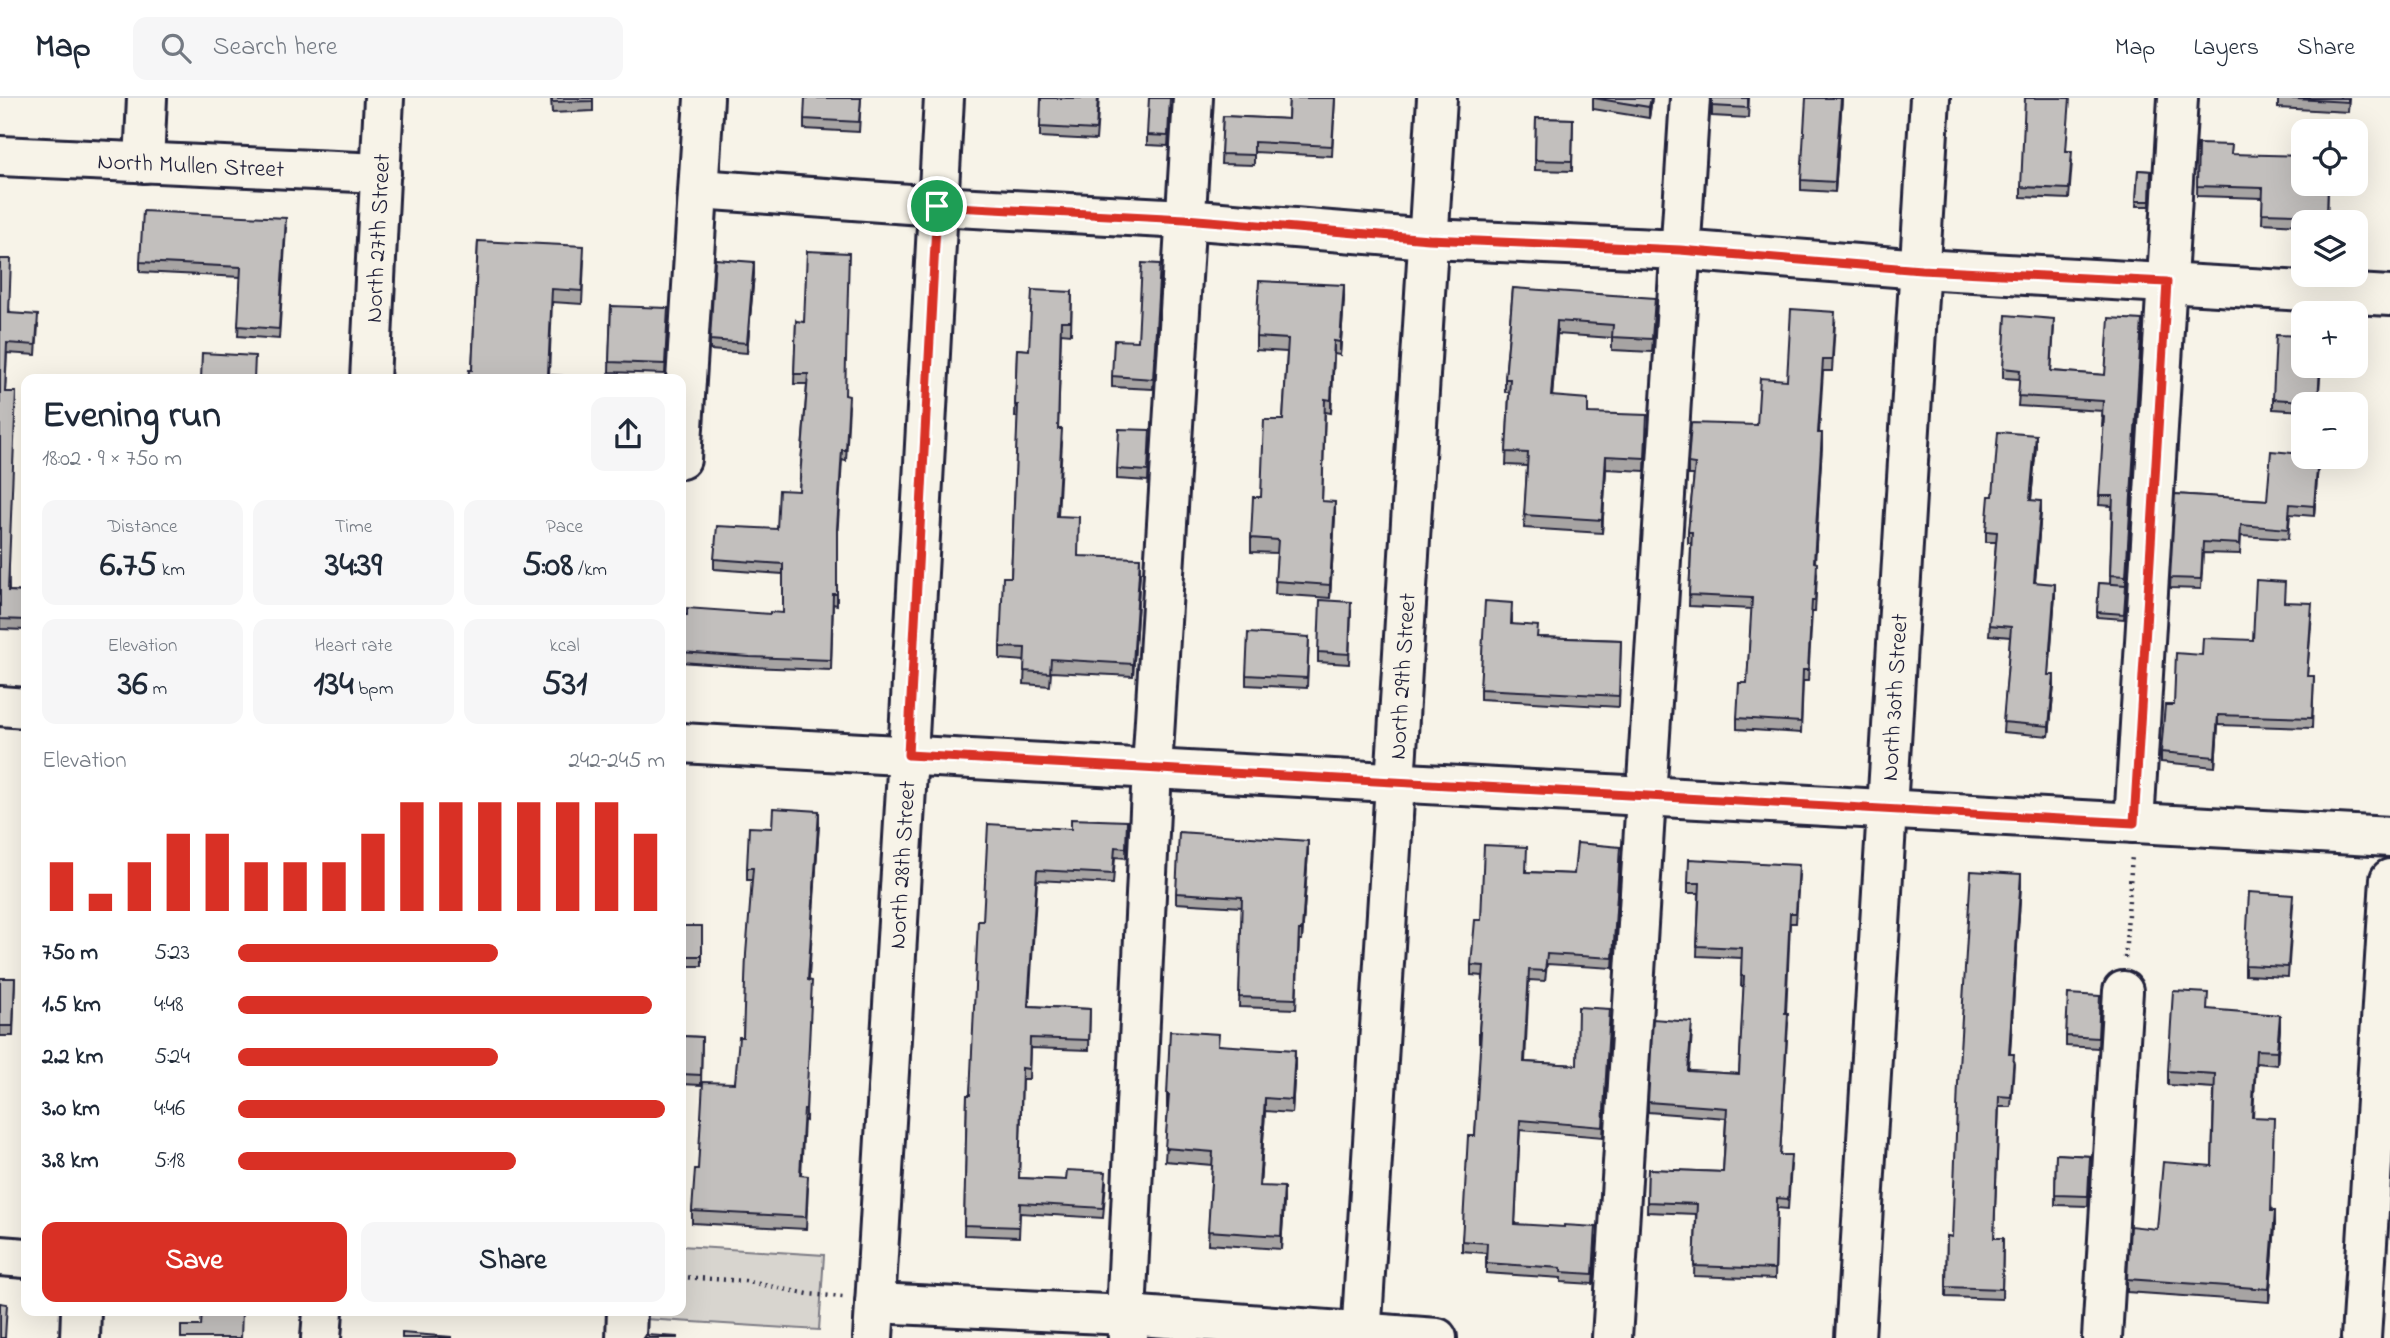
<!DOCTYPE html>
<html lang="en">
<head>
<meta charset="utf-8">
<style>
  body { margin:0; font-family:"Indie Flower",sans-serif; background:#f6f6f7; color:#1f2937; height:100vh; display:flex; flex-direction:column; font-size:26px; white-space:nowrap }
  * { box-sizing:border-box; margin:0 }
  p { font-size:23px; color:#747a83 }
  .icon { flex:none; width:38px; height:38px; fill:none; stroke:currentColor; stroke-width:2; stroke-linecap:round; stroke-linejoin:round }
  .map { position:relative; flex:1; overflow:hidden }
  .drawer { position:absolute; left:21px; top:276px; width:665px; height:942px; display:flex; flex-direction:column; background:#fff; border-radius:14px; box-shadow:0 7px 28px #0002 }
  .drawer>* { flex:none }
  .tools { position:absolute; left:2291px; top:21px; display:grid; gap:14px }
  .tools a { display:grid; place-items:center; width:77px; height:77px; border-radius:14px; background:#fff; box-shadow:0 7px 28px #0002; font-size:35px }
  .pin { position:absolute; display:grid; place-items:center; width:60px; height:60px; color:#fff; margin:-30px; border:4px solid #fff; border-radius:50%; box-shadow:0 2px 7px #0007 }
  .round { display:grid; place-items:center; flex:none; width:74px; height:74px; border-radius:14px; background:#f6f6f7 }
  .summary { display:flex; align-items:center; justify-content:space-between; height:119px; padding:0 21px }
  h1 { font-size:38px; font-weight:700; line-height:52px }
  .figures { display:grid; grid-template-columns:repeat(3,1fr); gap:10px; height:119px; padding:7px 21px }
  .figures div { display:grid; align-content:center; border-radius:14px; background:#f6f6f7; text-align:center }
  .figures b { font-size:35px; font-weight:700 }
  .figures small { font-size:19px; font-weight:400 }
  .figures p { font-size:19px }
  .chart { height:196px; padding:14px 21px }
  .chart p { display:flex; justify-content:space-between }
  .chart svg { width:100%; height:126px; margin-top:7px; stroke:#d93025; stroke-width:6 }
  .button { display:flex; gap:14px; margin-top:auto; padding:14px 21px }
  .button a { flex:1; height:80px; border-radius:14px; background:#d93025; color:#fff; font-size:28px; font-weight:700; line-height:80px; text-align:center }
  .button a+a { background:#f6f6f7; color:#1f2937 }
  ul { padding:0 21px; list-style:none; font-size:23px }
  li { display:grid; grid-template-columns:112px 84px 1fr; align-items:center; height:52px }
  li i { height:18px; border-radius:9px; background:#d93025 }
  header { display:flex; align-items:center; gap:42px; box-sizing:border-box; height:98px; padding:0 35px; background:#fff; border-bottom:2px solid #e0e1e3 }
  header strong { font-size:33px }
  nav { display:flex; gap:38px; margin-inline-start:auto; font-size:24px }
  .search { width:490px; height:63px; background:#f6f6f7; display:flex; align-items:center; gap:18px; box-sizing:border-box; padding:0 24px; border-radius:14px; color:#747a83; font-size:26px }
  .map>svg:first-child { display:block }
</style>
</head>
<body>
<header>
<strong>Map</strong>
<div class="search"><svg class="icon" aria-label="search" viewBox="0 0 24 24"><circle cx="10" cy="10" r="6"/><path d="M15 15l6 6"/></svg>Search here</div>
<nav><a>Map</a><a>Layers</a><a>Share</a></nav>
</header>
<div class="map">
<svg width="2390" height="1240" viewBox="0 0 2390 1240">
  <rect width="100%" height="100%" fill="#f7f3e8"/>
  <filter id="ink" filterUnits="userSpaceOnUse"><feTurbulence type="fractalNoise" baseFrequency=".0143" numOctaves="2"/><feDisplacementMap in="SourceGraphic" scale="14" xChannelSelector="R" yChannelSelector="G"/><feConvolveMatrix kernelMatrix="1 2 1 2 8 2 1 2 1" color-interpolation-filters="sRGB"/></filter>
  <g filter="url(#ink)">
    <polygon fill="#d8d5cf" stroke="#7d7c85" stroke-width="2" points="681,1148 824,1157 819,1232 645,1221 645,1213 681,1213"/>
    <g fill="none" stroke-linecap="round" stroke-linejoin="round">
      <g stroke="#22223b" stroke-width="44">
        <g id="minor">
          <path id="s1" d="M0,58L381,75"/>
          <polyline points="144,65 147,0"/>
          <polyline points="699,91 937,108 1185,121 1429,141 1680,152 1921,171 2390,198"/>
          <path id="s2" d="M370,282L384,0"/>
          <polyline points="681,361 704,0"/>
          <polyline points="0,608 26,610"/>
          <polyline points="681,645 2390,739"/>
          <polyline points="2134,725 2178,0"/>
          <polyline points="0,1158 26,1160"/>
          <polyline points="875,1205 1126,1217 1437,1240"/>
          <polyline points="80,1240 81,1213"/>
          <polyline points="321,1240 323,1213"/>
          <polyline points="626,1240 627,1213"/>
          <path id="s3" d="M873,1240L908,657L944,0"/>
          <polyline points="1128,1240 1126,1217 1152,671 1193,0"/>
          <path id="s4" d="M1361,1240L1437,0"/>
          <polyline points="1612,1240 1690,0"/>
          <polyline points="2102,1240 2123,893"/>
          <polyline points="2361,1240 2390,781"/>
        </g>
      </g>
      <g stroke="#22223b" stroke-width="44">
        <g id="major">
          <path id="s5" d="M1855,1240L1930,0"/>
        </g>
      </g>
      <g stroke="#22223b" stroke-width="4.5" stroke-dasharray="2 5" stroke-linecap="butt">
        <polyline points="2125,860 2132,757"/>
        <polyline points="681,1179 745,1183 808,1196 843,1199"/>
      </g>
      <use href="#minor" stroke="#f7f3e8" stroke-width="38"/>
      <use href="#major" stroke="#f7f3e8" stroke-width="38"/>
    </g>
    <g fill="#a7a4a3" stroke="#22223b" stroke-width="2">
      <polygon points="551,0 593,0 593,13 552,15"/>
      <polygon points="861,0 859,34 804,31 804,21"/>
      <polygon points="1099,0 1096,42 1040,39 1040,29"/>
      <polygon points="1289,0 1335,0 1332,58 1254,54 1254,67 1221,66 1223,18 1288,21"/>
      <polygon points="1593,0 1652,0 1649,20 1593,11"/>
      <polygon points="1712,0 1749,0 1748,20 1712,18"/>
      <polygon points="1842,0 1835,94 1801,92 1801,82"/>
      <polygon points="2278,0 2349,0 2348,14 2278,10"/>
      <polygon points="1171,8 1168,48 1147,47 1147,37"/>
      <polygon points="1536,20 1573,21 1572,73 1535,72"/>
      <polygon points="2198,46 2328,86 2327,124 2303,124 2303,127 2262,125 2263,100 2197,98"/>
      <polygon points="2067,53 2072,63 2069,101 2021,99 2021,89"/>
      <polygon points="2138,72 2151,73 2150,108 2136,108"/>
      <polygon points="286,130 279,241 238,238 241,179 140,174 140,164"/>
      <polygon points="478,143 584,162 582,206 552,204 549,277 472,272"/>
      <polygon points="0,161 10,215 38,227 36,257 7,255 5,294 9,493 26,494 26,532 0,531"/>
      <polygon points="754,175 747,255 710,252 710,242"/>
      <polygon points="1160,176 1153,291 1112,289 1112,278 1138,243"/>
      <polygon points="1513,190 1655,213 1652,254 1612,252 1612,240 1557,236 1552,298 1588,315 1647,330 1645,373 1606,371 1602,435 1524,430 1527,368 1506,367 1509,294 1505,294 1505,281"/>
      <polygon points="1072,194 1071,236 1061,235 1058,331 1062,344 1058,418 1078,458 1140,473 1133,578 1051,574 1050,588 1024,586 1025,563 1000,561 1000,549 1011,479 1018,319 1015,319 1017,251 1029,252"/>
      <polygon points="1344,200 1340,257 1334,256 1331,315 1325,314 1322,403 1335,417 1330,500 1275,496 1277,455 1251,454 1251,440 1283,322 1287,254 1256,252 1256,239"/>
      <polygon points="611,208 668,220 665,276 609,274"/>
      <polygon points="796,223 845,297 849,308 846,363 842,362 837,441 837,507 833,506 831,572 750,569 681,564 681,517 770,516 783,515 783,476 714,471 714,461 777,431 799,393 807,286 794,286"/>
      <polygon points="1835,225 1832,273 1823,273 1819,335 1822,346 1815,464 1817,476 1815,514 1812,514 1808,583 1803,583 1801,635 1737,631 1737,620 1747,585 1752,511 1689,508 1691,445 1688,445 1688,434 1694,377 1688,377 1688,365 1757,327 1787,282"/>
      <polygon points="2054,230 2051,273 2105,277 2142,232 2124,521 2097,519 2099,485 2110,486 2112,408 2099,407 2104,328 2102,328 2103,313 2018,308 2020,281 2003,280 2003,270"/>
      <polygon points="2321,268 2318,306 2303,306 2303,313 2273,311 2273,301"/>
      <polygon points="1150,342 1148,383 1117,381 1117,371"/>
      <polygon points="2036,347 2031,402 2041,413 2035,484 2055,496 2049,577 2054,587 2049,638 2003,634 2010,539 1989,537 1996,444 1986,444 1986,433"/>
      <polygon points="2318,367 2314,418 2290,416 2288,441 2241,438 2240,456 2203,455 2201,491 2170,490 2175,396 2267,402"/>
      <polygon points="2284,504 2312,516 2307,578 2314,578 2312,630 2218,627 2215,669 2161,664 2161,654 2174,607 2202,557 2253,542"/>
      <polygon points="1351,514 1349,566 1318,564 1318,554"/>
      <polygon points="1512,515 1512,526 1538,539 1621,542 1619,609 1480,601 1480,591"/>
      <polygon points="1309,539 1307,590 1246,587 1246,577"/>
      <polygon points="1127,723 1126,760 1115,759 1113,786 1037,782 1029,908 1090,911 1089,952 1030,950 1029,981 1022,981 1019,1080 1106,1084 1103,1120 1020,1115 1019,1139 964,1137 967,997 970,997 983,823 1071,731"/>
      <polygon points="819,725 808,882 806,1023 804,1022 801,1077 808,1090 806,1131 692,1125 692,1113 698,1071 735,985 743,939 752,782 747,782 747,770 772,730"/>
      <polygon points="1308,753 1302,842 1299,842 1296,911 1239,909 1242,809 1176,805 1176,795"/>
      <polygon points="1620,759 1613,870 1547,866 1545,883 1529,882 1525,964 1577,967 1610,921 1603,1039 1520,1032 1515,1126 1596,1139 1593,1186 1561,1184 1561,1180 1486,1175 1486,1155 1462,1153 1462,1143 1475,1038 1481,944 1479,944 1479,934 1483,878 1471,877 1471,867 1481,822 1526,774 1574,776"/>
      <polygon points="1799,777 1796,825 1790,825 1786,915 1788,925 1780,1057 1791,1067 1788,1111 1777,1110 1775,1181 1694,1178 1696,1116 1647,1114 1648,1071 1723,1074 1726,1020 1648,1014 1648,1004 1692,934 1689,973 1739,976 1744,888 1741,888 1742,860 1697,858 1699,795 1688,795 1688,785"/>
      <polygon points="2021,786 2010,956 2014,966 2011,1009 1999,1009 1994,1140 2003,1140 2002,1201 1946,1199 1947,1138 1952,1139"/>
      <polygon points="2293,807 2288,879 2245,877 2245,867"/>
      <rect x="681" y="828" width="21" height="40"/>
      <polygon points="0,880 15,880 13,938 0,938"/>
      <polygon points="2100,909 2098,950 2066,948 2066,938"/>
      <polygon points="2207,911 2280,930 2277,967 2256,965 2253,1019 2275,1127 2269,1204 2127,1194 2127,1181 2157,1131 2212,1068 2214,990 2168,987 2168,973"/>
      <polygon points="681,938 702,939 701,987 681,986"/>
      <polygon points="1219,947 1295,965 1292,1015 1265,1013 1260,1088 1284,1102 1281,1151 1208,1146 1212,1067 1165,1063 1168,1010 1167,1010 1167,997"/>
      <polygon points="2056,1056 2090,1058 2088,1108 2055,1107"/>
    </g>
    <g fill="#888684" stroke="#22223b" stroke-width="2">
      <polygon points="1651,0 1652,0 1649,20 1649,9"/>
      <polygon points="1841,0 1842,0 1835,94 1835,84"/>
      <polygon points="754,164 754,175 747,255 747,245"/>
      <polygon points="1344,187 1344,200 1340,257 1340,244"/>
      <polygon points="2142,222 2142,232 2126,488 2126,478"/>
      <polygon points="1557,223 1557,236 1551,311 1551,298"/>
      <polygon points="1334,243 1334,256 1331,315 1331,302"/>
      <polygon points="1822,335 1822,346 1814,476 1814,464"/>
      <polygon points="2036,337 2036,347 2030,412 2030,402"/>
      <polygon points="1606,358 1606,371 1602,435 1602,422"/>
      <polygon points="2318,359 2318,367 2314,418 2314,408"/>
      <polygon points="2041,403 2041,413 2034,494 2034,484"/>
      <polygon points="1335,404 1335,417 1330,500 1330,487"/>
      <polygon points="1140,460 1140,473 1133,578 1133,566"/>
      <polygon points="2055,486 2055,496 2048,587 2048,577"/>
      <polygon points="2054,577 2054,587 2049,638 2049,628"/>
      <polygon points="2218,617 2218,627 2215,669 2215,659"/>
      <polygon points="819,713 819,725 808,894 808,882"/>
      <polygon points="1308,743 1308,753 1302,842 1302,832"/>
      <polygon points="2021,776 2021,786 2009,966 2009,956"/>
      <polygon points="2280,917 2280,930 2277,967 2277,953"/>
      <polygon points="1295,952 1295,965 1292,1015 1292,1002"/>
      <polygon points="1265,1000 1265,1013 1259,1101 1259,1088"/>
      <polygon points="1284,1089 1284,1102 1281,1151 1281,1138"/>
      <polygon points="2275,1113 2275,1127 2269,1204 2269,1191"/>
    </g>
    <g fill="#c2bfbd" stroke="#22223b" stroke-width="2">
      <polygon points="552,0 593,0 593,3 552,4"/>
      <polygon points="805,0 861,0 859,24 804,21"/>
      <polygon points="1041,0 1098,0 1096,32 1040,29"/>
      <polygon points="1149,0 1170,0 1168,38 1147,37"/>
      <polygon points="1289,0 1335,0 1332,48 1254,44 1254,57 1221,56 1223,18 1288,21"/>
      <polygon points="1593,0 1651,0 1649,9"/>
      <polygon points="1712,0 1748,0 1748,10 1712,8"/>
      <polygon points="1806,0 1841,0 1835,84 1801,82"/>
      <polygon points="2025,0 2070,0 2066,53 2072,53 2069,91 2021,89"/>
      <polygon points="2278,0 2348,0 2348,4"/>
      <polygon points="1536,20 1573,21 1572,63 1535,62"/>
      <polygon points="2198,46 2232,47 2231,56 2303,58 2303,86 2328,86 2327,117 2262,115 2263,90 2197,88"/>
      <polygon points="2138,72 2151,73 2150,103 2136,103"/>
      <polygon points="143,113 286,120 279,231 238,228 241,169 140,164"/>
      <polygon points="478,143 584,148 582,193 552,191 548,277 613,281 613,282 468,282 469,272 472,272"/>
      <polygon points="807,153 849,155 845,297 849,298 846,352 842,352 837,431 837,496 833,496 831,562 750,559 681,554 681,517 687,517 687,510 770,516 770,514 783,515 783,466 714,461 717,428 777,431 779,392 799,393 808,276 794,276 796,223 804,224"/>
      <polygon points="0,161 11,161 9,215 38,217 36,247 7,245 5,294 16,294 8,493 26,494 26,522 0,521"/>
      <polygon points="715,161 754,164 747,245 710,242"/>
      <polygon points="1142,165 1160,166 1153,281 1112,278 1114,242 1138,243"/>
      <polygon points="1259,183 1344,187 1340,244 1334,243 1331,302 1325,301 1322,403 1335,404 1330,487 1275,483 1278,442 1251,440 1253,399 1261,399 1264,322 1283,322 1288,241 1256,239"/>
      <polygon points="1513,190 1655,200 1652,241 1612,239 1613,227 1557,223 1551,298 1588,301 1588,315 1647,317 1645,360 1606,358 1602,422 1524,417 1528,355 1506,354 1510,281 1505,281"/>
      <polygon points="1032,192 1072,194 1071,223 1061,223 1058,331 1062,331 1057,418 1079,419 1078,458 1140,460 1133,566 1051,561 1050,575 1024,573 1025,550 1000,549 1003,479 1011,479 1018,307 1015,307 1017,251 1029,252"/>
      <polygon points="611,208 668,210 665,266 609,264"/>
      <polygon points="1791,211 1835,214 1832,262 1823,262 1818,335 1822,335 1814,464 1817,465 1815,503 1812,503 1808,572 1803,572 1801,624 1737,620 1739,585 1747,585 1752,500 1689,497 1692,434 1688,434 1695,366 1688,365 1691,325 1757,327 1760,280 1787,282"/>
      <polygon points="2006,217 2054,221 2051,273 2105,277 2109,220 2142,222 2126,478 2110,477 2113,398 2099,398 2104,319 2102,318 2103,303 2018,298 2020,272 2003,270"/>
      <polygon points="2276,237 2303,238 2303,268 2320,268 2318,304 2273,301"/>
      <polygon points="202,255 255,258 254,282 201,282"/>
      <polygon points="1119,331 1150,332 1148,373 1117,371"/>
      <polygon points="1998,334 2036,337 2030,402 2041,403 2034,484 2055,486 2048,577 2054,577 2049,628 2003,624 2011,529 1989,527 1997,434 1986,433 1989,398 1993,398"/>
      <polygon points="2271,353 2303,356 2303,359 2318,359 2314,408 2290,406 2288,431 2241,427 2240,446 2203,444 2201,481 2170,480 2175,396 2267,402"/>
      <polygon points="2256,482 2285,484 2284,504 2312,505 2307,578 2314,578 2312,620 2218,617 2215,659 2161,654 2165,607 2174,607 2176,555 2202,557 2203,540 2253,542"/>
      <polygon points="2099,485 2126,487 2124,516 2097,514"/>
      <polygon points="1320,502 1351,504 1349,556 1318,554"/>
      <polygon points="1485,503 1512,505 1511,526 1538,528 1537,539 1621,542 1619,598 1480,591"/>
      <polygon points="1248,535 1309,539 1307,580 1246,577"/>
      <polygon points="773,710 819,713 808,882 812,883 806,1011 804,1011 800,1077 808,1078 806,1119 692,1113 695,1071 698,1071 703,984 735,985 739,939 743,939 746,856 753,770 747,770 749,729 772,730"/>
      <polygon points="1071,721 1127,723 1126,750 1115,749 1113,776 1037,772 1028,908 1090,911 1089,942 1030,940 1029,971 1022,970 1019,1080 1066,1082 1067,1072 1106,1074 1103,1110 1020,1105 1019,1129 964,1127 967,997 970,997 978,823 983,823 988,726 1071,731"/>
      <polygon points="1179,734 1308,743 1302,832 1299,832 1296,901 1239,899 1242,799 1176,795"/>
      <polygon points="1577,745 1620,749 1613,860 1547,856 1545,873 1529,872 1524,964 1577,967 1578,909 1610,911 1603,1029 1520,1022 1515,1126 1564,1129 1564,1127 1596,1129 1593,1176 1561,1174 1561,1170 1486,1165 1487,1145 1462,1143 1468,1038 1475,1038 1481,934 1479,934 1484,868 1471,867 1475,822 1481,822 1484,747 1527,749 1526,774 1574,776"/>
      <polygon points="1689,761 1799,767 1796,815 1790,815 1785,915 1788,915 1780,1057 1791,1057 1788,1101 1777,1100 1775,1171 1694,1168 1697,1106 1647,1104 1648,1071 1723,1074 1727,1010 1648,1004 1653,921 1692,924 1688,973 1739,976 1744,878 1741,878 1742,850 1697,848 1700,785 1688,785"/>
      <polygon points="1971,773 2021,776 2009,956 2014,956 2011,999 1999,998 1994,1140 2003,1140 2002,1191 1946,1189 1947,1138 1952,1139 1958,985"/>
      <polygon points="2249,794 2293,797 2288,869 2245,867"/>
      <rect x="681" y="828" width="21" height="30"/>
      <polygon points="0,880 15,880 13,928 0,928"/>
      <polygon points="2173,893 2208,895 2207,911 2280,917 2277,953 2256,952 2252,1019 2274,1020 2271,1113 2275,1113 2269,1191 2127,1181 2130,1128 2157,1131 2163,1064 2212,1068 2215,976 2168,973"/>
      <polygon points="2068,896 2100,898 2098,940 2066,938"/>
      <polygon points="1170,933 1219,936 1218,947 1295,952 1292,1002 1265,1000 1259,1088 1284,1089 1281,1138 1208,1133 1213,1054 1165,1050 1169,997 1167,997"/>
      <polygon points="681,938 702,939 701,977 681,976"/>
      <polygon points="2056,1056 2090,1058 2088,1098 2055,1097"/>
      <polygon points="0,1205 7,1206 5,1240 0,1240"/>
      <polygon points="202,1213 242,1213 241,1240 181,1240 181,1228 201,1228"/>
      <polygon points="402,1235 451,1239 451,1240 402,1240"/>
      <polygon points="646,1237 677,1239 677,1240 644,1240"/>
    </g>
  </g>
  <g fill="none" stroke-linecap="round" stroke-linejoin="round" filter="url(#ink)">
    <g stroke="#fff" stroke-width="14">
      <polygon id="route" points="937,108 1185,121 1429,141 1680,152 1921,172 2167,184 2134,725 908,657"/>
    </g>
    <use href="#route" stroke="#d93025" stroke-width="9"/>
  </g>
  <g text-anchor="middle" stroke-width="6" stroke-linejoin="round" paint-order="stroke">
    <g font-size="24" fill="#22223b" stroke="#f7f3e8">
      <text dy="8" stroke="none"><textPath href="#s1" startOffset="191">North Mullen Street</textPath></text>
      <text dy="8" stroke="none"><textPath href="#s2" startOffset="142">North 27th Street</textPath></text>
      <text dy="8" stroke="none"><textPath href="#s4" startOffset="663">North 29th Street</textPath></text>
      <text dy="8" stroke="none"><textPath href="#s5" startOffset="642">North 30th Street</textPath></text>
      <text dy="8" stroke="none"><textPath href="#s3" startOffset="474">North 28th Street</textPath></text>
    </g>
  </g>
</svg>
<div class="tools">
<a><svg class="icon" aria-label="locate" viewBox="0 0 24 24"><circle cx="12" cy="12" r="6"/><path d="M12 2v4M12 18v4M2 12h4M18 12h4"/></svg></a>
<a><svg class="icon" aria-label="layers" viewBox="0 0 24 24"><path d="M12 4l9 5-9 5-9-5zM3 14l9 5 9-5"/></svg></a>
<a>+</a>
<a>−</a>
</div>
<div class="pin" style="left:937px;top:108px;background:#1e9e55"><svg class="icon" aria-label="arrive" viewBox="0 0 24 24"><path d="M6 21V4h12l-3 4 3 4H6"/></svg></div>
<section class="drawer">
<div class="summary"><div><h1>Evening run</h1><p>18:02 · 9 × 750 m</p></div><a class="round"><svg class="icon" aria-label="share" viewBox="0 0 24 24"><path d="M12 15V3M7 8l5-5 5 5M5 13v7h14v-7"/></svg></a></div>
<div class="figures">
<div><p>Distance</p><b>6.75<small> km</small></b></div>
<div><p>Time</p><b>34:39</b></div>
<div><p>Pace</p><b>5:08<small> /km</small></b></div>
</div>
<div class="figures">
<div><p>Elevation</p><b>36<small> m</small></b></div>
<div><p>Heart rate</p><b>134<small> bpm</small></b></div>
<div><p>kcal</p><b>531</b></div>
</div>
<div class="chart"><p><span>Elevation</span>242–245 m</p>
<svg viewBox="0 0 160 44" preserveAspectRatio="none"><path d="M5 44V27M15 44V38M25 44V27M35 44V17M45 44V17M55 44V27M65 44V27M75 44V27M85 44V17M95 44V6M105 44V6M115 44V6M125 44V6M135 44V6M145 44V6M155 44V17"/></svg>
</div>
<ul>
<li><b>750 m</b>5:23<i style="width:61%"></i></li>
<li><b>1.5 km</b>4:48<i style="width:97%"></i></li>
<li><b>2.2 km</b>5:24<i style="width:61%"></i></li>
<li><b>3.0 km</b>4:46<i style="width:100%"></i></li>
<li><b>3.8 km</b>5:18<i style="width:65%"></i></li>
</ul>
<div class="button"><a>Save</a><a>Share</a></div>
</section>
</div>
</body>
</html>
